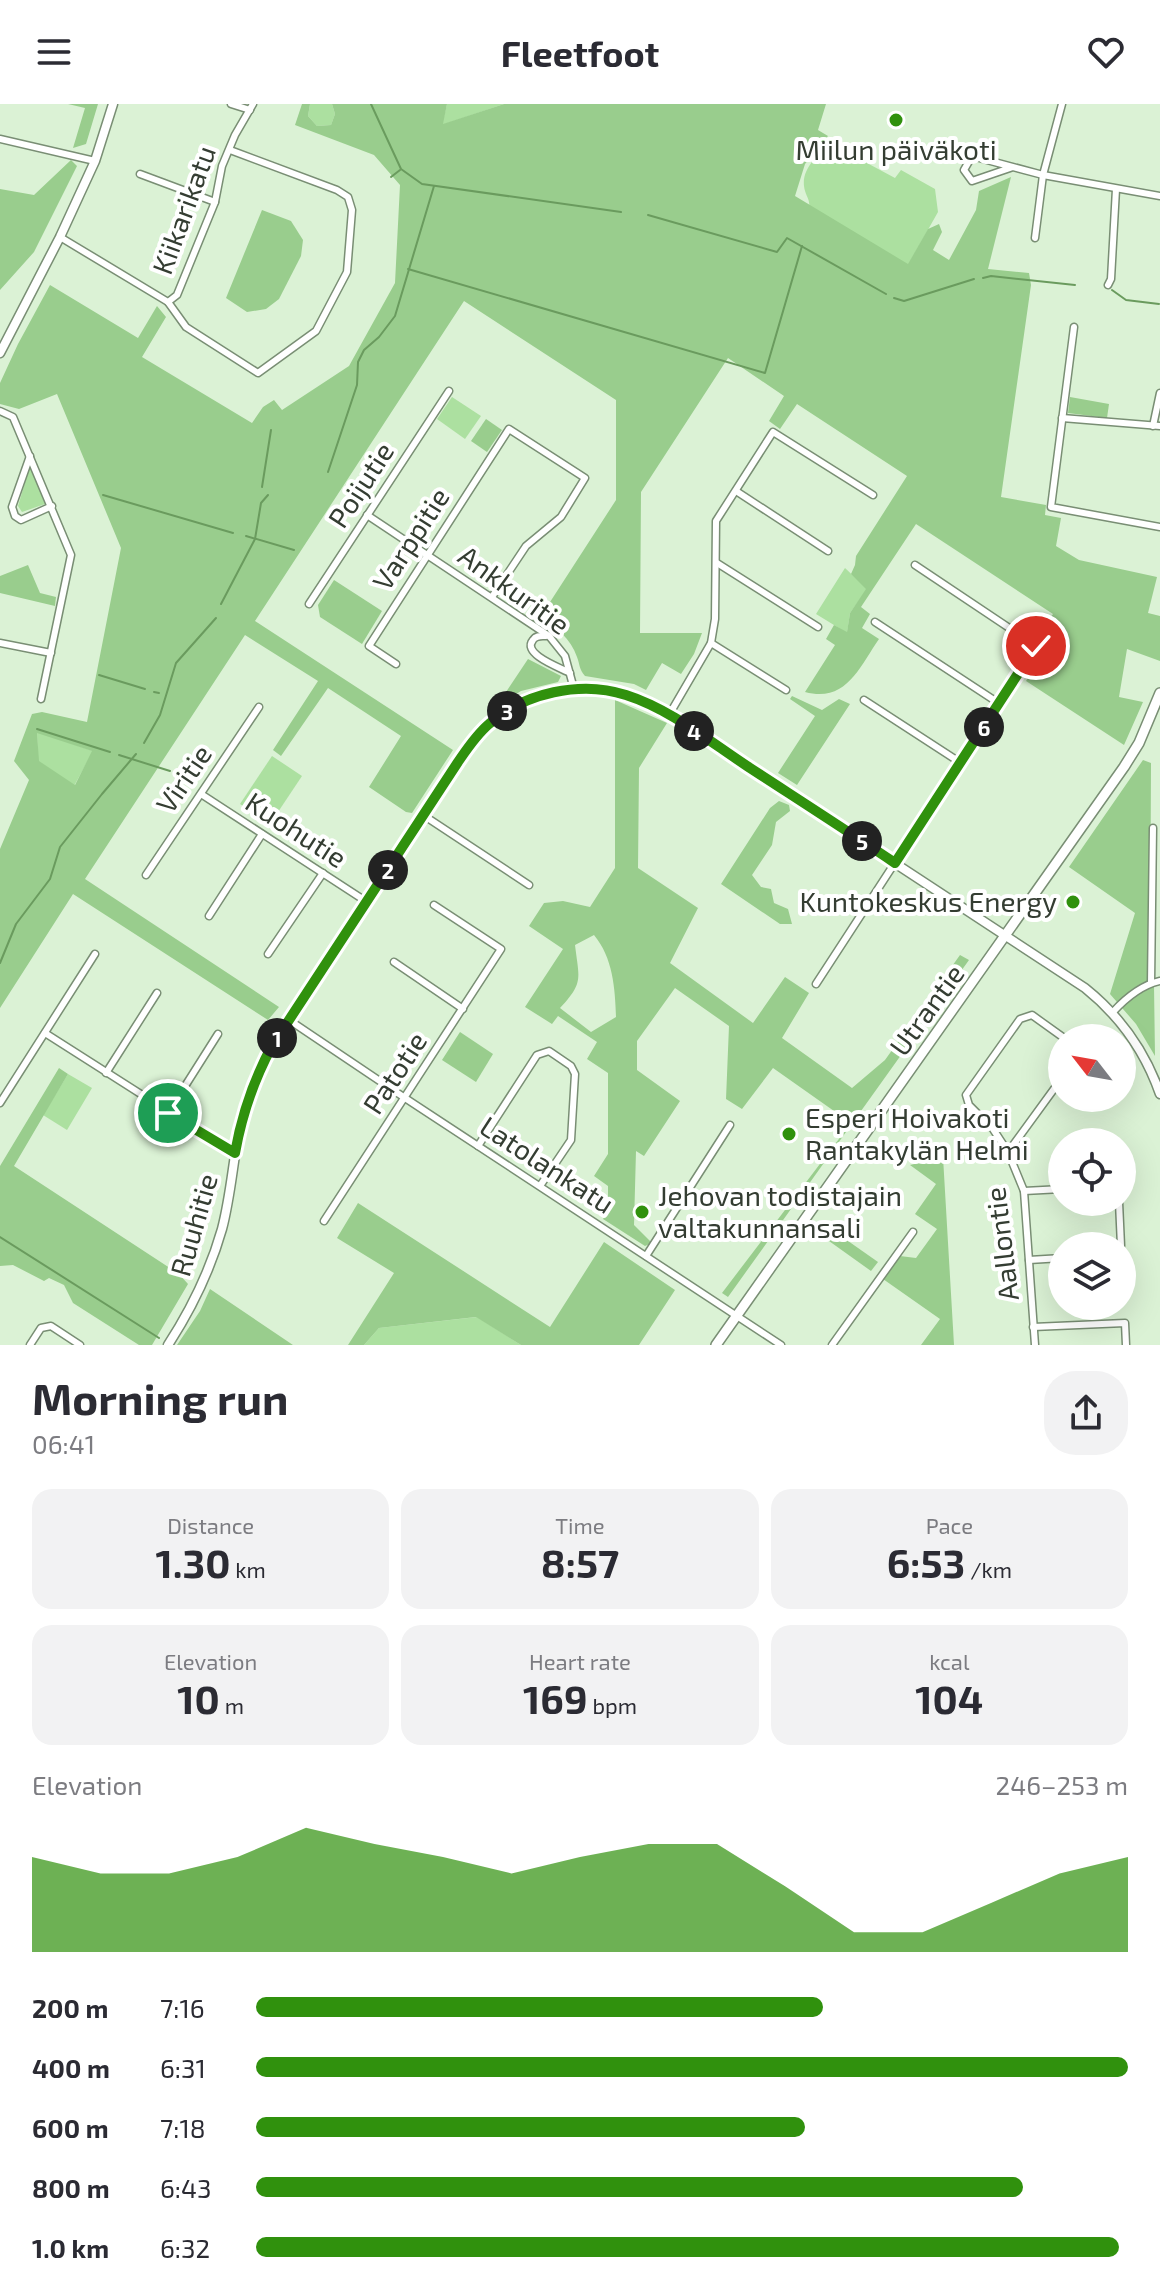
<!DOCTYPE html>
<html lang="en">
<head>
<meta charset="utf-8">
<style>
  body { margin:0; font-family:"Exo 2",sans-serif; background:#f2f2f3; color:#2b2b33; height:100vh; display:flex; flex-direction:column; font-size:30px; white-space:nowrap }
  * { box-sizing:border-box; margin:0 }
  p { font-size:26px; color:#7c7c81 }
  .icon { flex:none; width:44px; height:44px; fill:none; stroke:currentColor; stroke-width:2; stroke-linecap:round; stroke-linejoin:round }
  .map { position:relative; height:1241px; overflow:hidden }
  .drawer { display:flex; flex-direction:column; background:#fff; flex:1 }
  .drawer>* { flex:none }
  .needle { width:52px; rotate:301deg }
  .fabs { position:absolute; left:1048px; top:920px; display:grid; gap:16px }
  .fabs a { display:grid; place-items:center; width:88px; height:88px; border-radius:50%; background:#fff; box-shadow:0 8px 32px #0002; font-size:40px }
  .pin { position:absolute; display:grid; place-items:center; width:68px; height:68px; color:#fff; margin:-34px; border:4px solid #fff; border-radius:50%; box-shadow:0 2px 8px #0007 }
  .km { position:absolute; width:40px; height:40px; margin:-20px; border-radius:50%; background:#222; color:#fff; font-size:22px; line-height:40px; text-align:center }
  .round { display:grid; place-items:center; flex:none; width:84px; height:84px; border-radius:32px; background:#f2f2f3 }
  .overview { display:flex; align-items:center; justify-content:space-between; height:136px; padding:0 32px }
  h1 { font-size:44px; font-weight:700; line-height:60px }
  .figures { display:grid; grid-template-columns:repeat(3,1fr); gap:12px; height:136px; padding:8px 32px }
  .figures div { display:grid; align-content:center; border-radius:20px; background:#f2f2f3; text-align:center }
  .figures b { font-size:40px; font-weight:700 }
  .figures small { font-size:22px; font-weight:400 }
  .figures p { font-size:22px }
  .chart { height:224px; padding:16px 32px }
  .chart p { display:flex; justify-content:space-between }
  .chart svg { width:100%; height:144px; margin-top:8px; fill:#30910d; opacity:.7 }
  ul { padding:0 32px; list-style:none; font-size:26px }
  li { display:grid; grid-template-columns:128px 96px 1fr; align-items:center; height:60px }
  li i { height:20px; border-radius:10px; background:#30910d }
  header { display:flex; justify-content:space-between; align-items:center; height:104px; padding:0 32px; background:#fff; font-size:36px; font-weight:700 }
  .map>svg:first-child { display:block }
</style>
</head>
<body>
<header><svg class="icon" aria-label="menu" viewBox="0 0 24 24"><path d="M4 6h16M4 12h16M4 18h16"/></svg>Fleetfoot<svg class="icon" aria-label="heart" viewBox="0 0 24 24"><path d="M12 20l-8-8c-3-5 5-10 8-4 3-6 11-1 8 4z"/></svg></header>
<div class="map">
<svg width="1160" height="1241" viewBox="0 0 1160 1241">
  <rect width="100%" height="100%" fill="#dbf2d5"/>
  <g fill="#ace0a0">
    <polygon points="310,0 332,0 335,10 331,21 317,22 308,12"/>
    <polygon points="447,0 504,0 442,21"/>
    <path d="M834,44H839L895,74L901,66L935,85L938,108L908,161L809,106C811,95 805,92 804,82C802,65 818,47 834,44Z"/>
    <polygon points="452,293 481,312 465,335 437,315"/>
    <polygon points="30,362 45,400 22,408 18,402"/>
    <polygon points="845,464 867,485 850,509 847,529 816,510"/>
    <polygon points="37,628 93,647 74,682 38,657"/>
    <polygon points="272,652 302,672 270,720 240,700"/>
    <polygon points="68,970 92,984 67,1026 43,1011"/>
    <polygon points="477,1213 521,1241 364,1241 379,1224"/>
  </g>
  <g fill="#99cd8d" fill-rule="evenodd">
    <polygon points="68,0 98,0 86,40 73,44 85,4"/>
    <path d="M302,0H310L308,12L317,22L331,21L335,10L332,0H447L443,20L504,0H826L818,26L828,32L805,60L795,92L908,160L928,125L939,120L942,128L933,146L949,156L976,106L979,87L1011,73L988,165L1029,169L1031,181L1001,393L1046,401L1045,411L1061,414L1056,442L1079,456L1157,473L1148,509L1160,512V557L1127,545L1119,593L1143,598L1124,641L1026,577L1046,546V541L1037,535L1053,510L916,420L861,503L870,510L862,524L879,535C859,564 846,599 805,588L835,541L826,535L834,521L847,528L850,509L866,485L851,470L855,461L856,452L907,372L797,300L780,325L769,317L784,292L728,254L641,388L640,529H702L694,550L681,570L662,559L646,586L634,580L585,572C579,565 580,561 577,553C571,535 556,523 541,512L616,396V296L464,197L255,517L453,646L412,709L406,708L369,683L401,632L328,584L281,652L273,646L318,577L245,531L85,775L279,903L268,916L73,790L0,904V745L29,676L14,657L32,610L42,608L87,618L121,444L57,290L19,305L0,300V279L18,240L50,181L138,234L157,202L166,213L142,253L252,319L263,303L274,296L282,306L349,262L395,179L400,81L374,51L295,21ZM37,629L92,647L75,681L39,657Z"/>
    <polygon points="71,56 77,62 34,148 0,186 0,85 34,91"/>
    <polygon points="262,106 291,117 303,136 301,152 279,195 266,205 247,208 226,194"/>
    <polygon points="1070,293 1109,300 1107,314 1068,309"/>
    <polygon points="486,315 502,326 487,348 471,337"/>
    <polygon points="28,461 40,489 56,493 55,502 0,489 0,472"/>
    <polygon points="334,476 382,507 362,540 320,513 318,501"/>
    <polygon points="528,555 561,572 558,578 521,587 501,599 500,597"/>
    <polygon points="792,592 822,606 839,595 850,600 797,681 778,669 815,612 790,595"/>
    <path d="M615,596L667,619L639,664L638,764L698,804L670,859L753,919L785,873L809,889L782,934L852,984L885,956L960,851L969,856L728,1193L722,1189L851,1019L773,964L742,1005L726,995L729,922L675,884L637,937V966L680,997L644,1052L636,1047L634,1121L652,1139L645,1142L603,1115L608,1107V1082L594,1072L608,1050V969L587,955L597,938L558,912L552,920L525,903L563,845L529,822L544,799L563,797L590,803L615,764ZM594,831C613,854 615,884 616,913L591,928L560,904C584,878 579,875 575,841Z"/>
    <polygon points="1143,656 1151,659 1150,870 1154,881 1155,952 1136,920 1110,890 1135,809 1069,763"/>
    <polygon points="779,697 789,701 790,707 776,718 772,741 752,771 761,783 771,785 774,799 788,805 792,820 780,820 721,780 770,704"/>
    <polygon points="460,928 493,950 476,978 442,956"/>
    <polygon points="59,964 68,970 14,1062 179,1170 188,1180 152,1241 139,1241 73,1199 64,1181 49,1174 44,1177 13,1161 0,1162 0,1062"/>
    <polygon points="943,1053 954,1241 921,1241 940,1215 883,1175 900,1152 916,1154 937,1125 915,1110 936,1080 910,1061"/>
    <polygon points="358,1099 550,1223 604,1138 675,1186 639,1241 521,1241 476,1213 379,1224 364,1241 348,1241 394,1169 337,1134"/>
    <polygon points="821,1118 878,1158 871,1167 815,1127"/>
    <polygon points="210,1185 293,1241 177,1241 200,1207"/>
  </g>
  <g fill="none" stroke-linecap="round" stroke-linejoin="round">
    <g stroke="#6a9b5e" stroke-width="2">
      <polyline points="371,0 401,65 422,80 621,108"/>
      <polyline points="391,73 400,66"/>
      <polyline points="648,111 777,148 787,134 886,190"/>
      <polyline points="408,165 765,269 802,142"/>
      <polyline points="983,174 991,172 1075,181"/>
      <polyline points="1112,186 1126,196 1159,200"/>
      <polyline points="894,194 904,197 974,175"/>
      <polyline points="328,368 357,281 358,258 364,246 379,233 395,212 434,82"/>
      <polyline points="262,383 271,326"/>
      <polyline points="103,391 233,429"/>
      <polyline points="246,432 294,446"/>
      <polyline points="221,500 255,435 261,399 268,391"/>
      <polyline points="99,571 145,585"/>
      <polyline points="154,588 159,589"/>
      <polyline points="37,625 110,648"/>
      <polyline points="144,639 160,611 176,559 216,514"/>
      <polyline points="119,651 170,667"/>
      <polyline points="0,859 16,820 50,775 60,743 102,690 136,650"/>
      <polyline points="0,1133 159,1234"/>
    </g>
    <g stroke="#798e74" stroke-width="9">
      <g id="minor">
        <polyline points="231,0 250,6"/>
        <polyline points="0,35 95,57"/>
        <polyline points="1013,63 972,77 964,66 972,52 1043,71 1160,92"/>
        <polyline points="140,70 215,98"/>
        <polyline points="60,133 168,198 177,191 215,98 222,62 235,31 253,0"/>
        <polyline points="1035,134 1043,71 1062,0"/>
        <polyline points="1108,181 1111,175 1116,85"/>
        <polyline points="168,198 186,223 258,269 316,227 347,168 352,106 348,93 337,86 230,46"/>
        <polyline points="1074,223 1051,403 1160,423"/>
        <polyline points="0,307 13,313 71,451 41,595"/>
        <polyline points="1062,314 1160,322"/>
        <polyline points="1153,322 1160,289"/>
        <polyline points="30,352 12,403 15,412 21,416 52,402"/>
        <polyline points="736,387 828,447"/>
        <polyline points="367,411 549,532 565,552 574,585"/>
        <polyline points="717,459 818,523"/>
        <polyline points="309,500 449,287"/>
        <polyline points="875,518 1000,600"/>
        <path d="M546,532C541,532 536,531 533,536C521,550 561,564 570,569"/>
        <polyline points="0,539 51,549"/>
        <polyline points="711,539 786,586"/>
        <polyline points="396,560 369,542 509,325 585,374 561,413 526,442 492,493"/>
        <polyline points="864,596 961,659"/>
        <polyline points="669,611 711,539 715,515 716,417 773,328 873,391"/>
        <polyline points="201,690 367,798"/>
        <polyline points="423,711 529,781"/>
        <polyline points="146,771 259,603"/>
        <polyline points="209,812 262,730"/>
        <polyline points="268,850 323,769"/>
        <polyline points="394,858 463,905"/>
        <polyline points="1151,879 1153,724"/>
        <polyline points="816,880 1036,542 915,461"/>
        <path d="M1113,908C1125,895 1142,881 1160,877"/>
        <polyline points="289,916 405,994 781,1241"/>
        <polyline points="45,929 227,1045 235,1049"/>
        <polyline points="106,969 157,889"/>
        <polyline points="0,999 95,850"/>
        <polyline points="168,1009 218,930"/>
        <polyline points="478,1042 537,951 549,947 571,962 575,970 571,1036 540,1082"/>
        <polyline points="1008,1048 1062,974"/>
        <polyline points="1024,1087 1062,1085"/>
        <polyline points="1119,1098 1121,1142"/>
        <polyline points="324,1117 501,845 434,801"/>
        <polyline points="646,1152 730,1021"/>
        <polyline points="1029,1156 1062,1154"/>
        <polyline points="1033,1223 1125,1219 1126,1241"/>
        <polyline points="30,1241 41,1224 51,1222 80,1241"/>
        <polyline points="832,1241 913,1128"/>
        <polyline points="1035,1241 1024,1087 1008,1048 993,1025 969,1001 966,991 1020,915 1032,911 1064,934"/>
      </g>
    </g>
    <g stroke="#798e74" stroke-width="11">
      <g id="tertiary">
        <polyline points="0,249 60,133 95,57 113,0"/>
        <path d="M168,1241C192,1204 210,1167 222,1125C231,1091 233,1056 240,1022C246,993 258,968 272,942L474,635C512,596 569,574 623,590C639,595 654,603 669,611L1085,884C1120,912 1145,947 1160,990"/>
      </g>
    </g>
    <g stroke="#798e74" stroke-width="12">
      <polyline id="secondary" points="716,1241 1124,663 1139,639 1160,589"/>
    </g>
    <use href="#minor" stroke="#fff" stroke-width="6"/>
    <use href="#tertiary" stroke="#fff" stroke-width="8"/>
    <use href="#secondary" stroke="#fff" stroke-width="9"/>
  </g>
  <g fill="none" stroke-linecap="round" stroke-linejoin="round">
    <g stroke="#fff" stroke-width="16">
      <path id="route" d="M168,1009L235,1049C242,1010 253,977 272,942L458,658C467,645 476,631 489,620C524,589 581,576 626,591C670,605 709,637 747,662C796,694 846,726 895,759L1036,542"/>
    </g>
    <use href="#route" stroke="#30910d" stroke-width="10"/>
  </g>
  <g fill="#30910d" stroke="#fff" stroke-width="3">
    <circle cx="896" cy="16" r="8"/>
    <circle cx="1073" cy="798" r="8"/>
    <circle cx="789" cy="1030" r="8"/>
    <circle cx="642" cy="1108" r="8"/>
  </g>
  <g text-anchor="middle" stroke-width="8" stroke-linejoin="round" paint-order="stroke">
    <g font-size="28" fill="#343d32" stroke="#fff" text-anchor="start">
      <text x="896" y="56" text-anchor="middle">Miilun päiväkoti</text>
      <text x="1057" y="808" text-anchor="end">Kuntokeskus Energy</text>
      <text x="805" y="1024">Esperi Hoivakoti<tspan x="805" dy="32">Rantakylän Helmi</tspan></text>
      <text x="658" y="1102">Jehovan todistajain<tspan x="658" dy="32">valtakunnansali</tspan></text>
    </g>
    <g font-size="28" fill="#343d32" stroke="#fff">
      <text transform="translate(184 106) rotate(-70)" y="10">Kiikarikatu</text>
      <text transform="translate(361 381) rotate(-57)" y="10">Poijutie</text>
      <text transform="translate(411 435) rotate(-57)" y="10">Varppitie</text>
      <text transform="translate(514 486) rotate(36)" y="10">Ankkuritie</text>
      <text transform="translate(184 675) rotate(-56)" y="10">Viritie</text>
      <text transform="translate(296 726) rotate(33)" y="10">Kuohutie</text>
      <text transform="translate(927 906) rotate(-54)" y="10">Utrantie</text>
      <text transform="translate(395 969) rotate(-57)" y="10">Patotie</text>
      <text transform="translate(547 1061) rotate(33)" y="10">Latolankatu</text>
      <text transform="translate(194 1121) rotate(-74)" y="10">Ruuhitie</text>
      <text transform="translate(1002 1140) rotate(-97)" y="10">Aallontie</text>
    </g>
  </g>
</svg>
<div class="fabs">
<a><svg class="needle" viewBox="-14 -14 28 28"><path d="M0-13l5 13h-10z" fill="#e53935"/><path d="M0 13l5-13h-10z" fill="#7c7c81"/></svg></a>
<a><svg class="icon" aria-label="locate" viewBox="0 0 24 24"><circle cx="12" cy="12" r="6"/><path d="M12 2v4M12 18v4M2 12h4M18 12h4"/></svg></a>
<a><svg class="icon" aria-label="layers" viewBox="0 0 24 24"><path d="M12 4l9 5-9 5-9-5zM3 14l9 5 9-5"/></svg></a>
</div>
<div class="pin" style="left:168px;top:1009px;background:#1e9e55"><svg class="icon" aria-label="arrive" viewBox="0 0 24 24"><path d="M6 21V4h12l-3 4 3 4H6"/></svg></div>
<div class="pin" style="left:1036px;top:542px;background:#d93025"><svg class="icon" aria-label="check" viewBox="0 0 24 24"><path d="M5 12l5 5 9-10"/></svg></div>
<b class="km" style="left:277px;top:934px">1</b>
<b class="km" style="left:388px;top:766px">2</b>
<b class="km" style="left:507px;top:607px">3</b>
<b class="km" style="left:694px;top:627px">4</b>
<b class="km" style="left:862px;top:737px">5</b>
<b class="km" style="left:984px;top:623px">6</b>
</div>
<section class="drawer">
<div class="overview"><div><h1>Morning run</h1><p>06:41</p></div><a class="round"><svg class="icon" aria-label="share" viewBox="0 0 24 24"><path d="M12 15V3M7 8l5-5 5 5M5 13v7h14v-7"/></svg></a></div>
<div class="figures">
<div><p>Distance</p><b>1.30<small> km</small></b></div>
<div><p>Time</p><b>8:57</b></div>
<div><p>Pace</p><b>6:53<small> /km</small></b></div>
</div>
<div class="figures">
<div><p>Elevation</p><b>10<small> m</small></b></div>
<div><p>Heart rate</p><b>169<small> bpm</small></b></div>
<div><p>kcal</p><b>104</b></div>
</div>
<div class="chart"><p><span>Elevation</span>246–253 m</p>
<svg viewBox="0 0 160 44" preserveAspectRatio="none"><path d="M0 44V15L10 20L20 20L30 15L40 6L50 11L60 15L70 20L80 15L90 11L100 11L110 24L120 38L130 38L140 29L150 20L160 15V44z"/></svg>
</div>
<ul>
<li><b>200 m</b>7:16<i style="width:65%"></i></li>
<li><b>400 m</b>6:31<i style="width:100%"></i></li>
<li><b>600 m</b>7:18<i style="width:63%"></i></li>
<li><b>800 m</b>6:43<i style="width:88%"></i></li>
<li><b>1.0 km</b>6:32<i style="width:99%"></i></li>
</ul>
</section>
</body>
</html>
